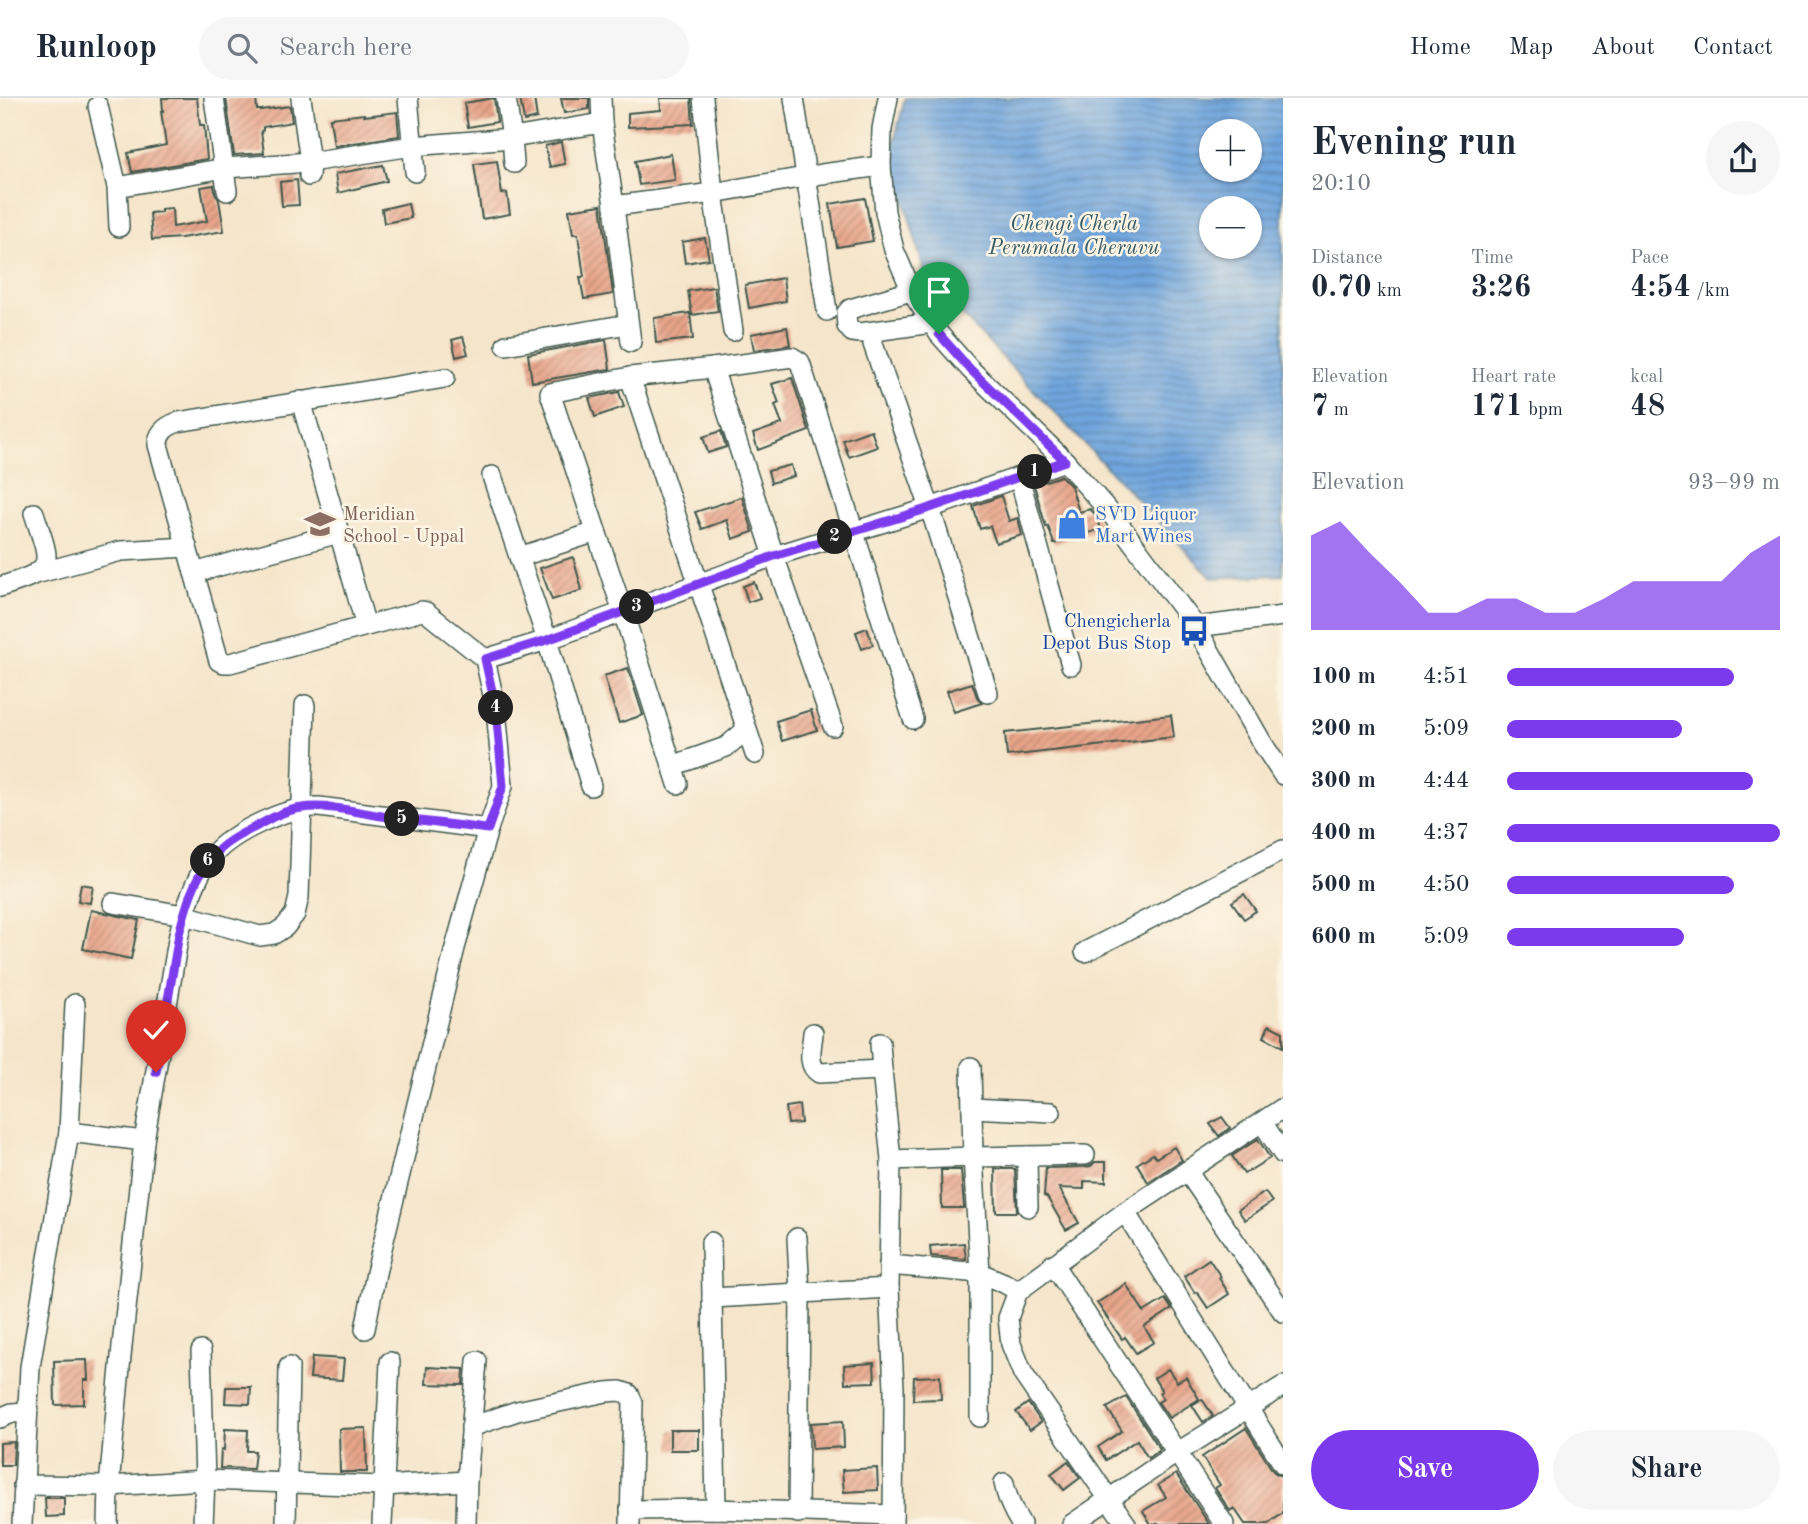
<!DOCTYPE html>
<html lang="en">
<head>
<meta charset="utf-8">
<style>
  body { margin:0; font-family:"Old Standard TT",serif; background:#f6f6f7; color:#1f2937; height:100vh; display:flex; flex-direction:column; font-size:26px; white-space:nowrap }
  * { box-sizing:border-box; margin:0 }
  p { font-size:23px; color:#747a83 }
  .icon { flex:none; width:38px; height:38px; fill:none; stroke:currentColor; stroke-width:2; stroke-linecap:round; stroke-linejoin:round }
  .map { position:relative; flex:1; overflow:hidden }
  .drawer { display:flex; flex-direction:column; background:#fff; width:525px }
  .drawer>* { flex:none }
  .fabs { position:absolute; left:1199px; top:21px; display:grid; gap:14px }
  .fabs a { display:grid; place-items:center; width:63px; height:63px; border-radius:50%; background:#fff; box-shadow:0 2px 5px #0004; font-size:35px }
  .pin { position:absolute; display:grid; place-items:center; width:60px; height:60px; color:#fff; margin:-72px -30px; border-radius:50% 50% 50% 0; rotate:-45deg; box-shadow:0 0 7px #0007 }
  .pin .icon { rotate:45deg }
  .km { position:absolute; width:35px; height:35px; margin:-18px; border-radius:50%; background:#222; color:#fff; font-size:19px; line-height:35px; text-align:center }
  .round { display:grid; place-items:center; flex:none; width:74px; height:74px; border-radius:37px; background:#f6f6f7 }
  .headline { display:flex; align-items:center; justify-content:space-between; height:119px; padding:0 28px }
  h1 { font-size:38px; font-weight:800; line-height:52px }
  .metrics { display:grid; grid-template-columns:repeat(3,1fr); gap:10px; height:119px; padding:7px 28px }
  .metrics div { display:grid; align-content:center }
  .metrics b { font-size:30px; font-weight:800 }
  .metrics small { font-size:19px; font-weight:400 }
  .metrics p { font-size:19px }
  .chart { height:196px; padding:14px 28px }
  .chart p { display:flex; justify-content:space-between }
  .chart svg { width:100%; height:126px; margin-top:7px; fill:#7c3aed; opacity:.7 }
  .cta { display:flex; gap:14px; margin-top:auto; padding:14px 28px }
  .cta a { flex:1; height:80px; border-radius:42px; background:#7c3aed; color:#fff; font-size:28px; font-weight:800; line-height:80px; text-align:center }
  .cta a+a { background:#f6f6f7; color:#1f2937 }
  ul { padding:0 28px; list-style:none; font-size:23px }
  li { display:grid; grid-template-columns:112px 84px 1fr; align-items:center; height:52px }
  li i { height:18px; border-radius:9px; background:#7c3aed }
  header { display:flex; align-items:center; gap:42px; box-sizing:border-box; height:98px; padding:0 35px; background:#fff; border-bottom:2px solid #e0e1e3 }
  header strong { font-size:33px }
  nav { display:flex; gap:38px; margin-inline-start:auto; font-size:24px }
  .search { width:490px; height:63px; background:#f6f6f7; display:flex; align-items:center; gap:18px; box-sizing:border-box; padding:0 24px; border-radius:38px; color:#747a83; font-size:26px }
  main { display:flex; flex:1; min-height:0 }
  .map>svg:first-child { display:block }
</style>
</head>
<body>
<header>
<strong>Runloop</strong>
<div class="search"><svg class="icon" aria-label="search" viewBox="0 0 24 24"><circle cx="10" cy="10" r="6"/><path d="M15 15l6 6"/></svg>Search here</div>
<nav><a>Home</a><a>Map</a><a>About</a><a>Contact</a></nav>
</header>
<main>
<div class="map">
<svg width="1283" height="1426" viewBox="0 0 1283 1426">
  <defs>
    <pattern id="water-rules" width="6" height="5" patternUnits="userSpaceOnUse" patternTransform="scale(1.75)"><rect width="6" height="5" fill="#70a5dd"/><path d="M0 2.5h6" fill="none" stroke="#5b88b4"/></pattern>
    <pattern id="building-hatch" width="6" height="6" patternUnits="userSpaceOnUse" patternTransform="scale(1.75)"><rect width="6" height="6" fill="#e8a489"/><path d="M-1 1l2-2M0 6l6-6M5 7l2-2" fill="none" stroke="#bb8771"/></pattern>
  </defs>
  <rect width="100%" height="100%" fill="#fcf5e5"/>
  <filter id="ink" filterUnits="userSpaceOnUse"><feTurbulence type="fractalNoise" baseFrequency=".0143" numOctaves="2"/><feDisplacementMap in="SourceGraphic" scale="14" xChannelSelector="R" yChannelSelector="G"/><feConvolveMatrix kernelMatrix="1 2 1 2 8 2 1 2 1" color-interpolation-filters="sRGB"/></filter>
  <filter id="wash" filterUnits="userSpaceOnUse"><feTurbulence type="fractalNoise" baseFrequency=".00686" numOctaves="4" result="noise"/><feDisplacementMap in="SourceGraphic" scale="28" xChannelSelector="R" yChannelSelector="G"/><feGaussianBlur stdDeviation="1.57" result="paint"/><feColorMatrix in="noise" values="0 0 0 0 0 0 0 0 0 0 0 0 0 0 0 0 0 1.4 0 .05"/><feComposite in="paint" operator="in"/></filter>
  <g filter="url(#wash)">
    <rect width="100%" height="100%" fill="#f5e5cb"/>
    <path fill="url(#water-rules)" stroke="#487188" stroke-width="2" fill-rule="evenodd" d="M905,0H1283V477L1212,480L926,179L891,56ZM1211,33H1250V72H1211ZM1211,110H1250V149H1211Z"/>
    <g id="blocks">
      <g fill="url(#building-hatch)">
        <polygon points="162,0 197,0 200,27 204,27 207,61 132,74 128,55 166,47 161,13 163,13"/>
        <polygon points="226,0 256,0 257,12 261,12 290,8 292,24 263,29 263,32 261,33 264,55 234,57"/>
        <polygon points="494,0 497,24 468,29 464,5"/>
        <polygon points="520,0 534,0 537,20 524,23"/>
        <polygon points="561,0 589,0 589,11 564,15"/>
        <polygon points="660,0 691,0 693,26 628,29 628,15 661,12"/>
        <polygon points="397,14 399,38 334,48 330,20 364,16 364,18"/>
        <polygon points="561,44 565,66 550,69 545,48"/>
        <polygon points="671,56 675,82 639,87 635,63"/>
        <polygon points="497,63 502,96 507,95 510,116 482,121 474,66"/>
        <polygon points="383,67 387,83 338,95 335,76"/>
        <polygon points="297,82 299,107 282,108 280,84"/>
        <polygon points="214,87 215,95 219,102 224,133 181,140 152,142 150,115 161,114 161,111 172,110 173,129 207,123 201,89"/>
        <polygon points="865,100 873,143 837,149 830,106"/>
        <polygon points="408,105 411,120 384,125 382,111"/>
        <polygon points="601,107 613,196 584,201 580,179 584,179 578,136 573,136 569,112"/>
        <polygon points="705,140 709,161 685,165 682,144"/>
        <polygon points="783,180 786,203 749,210 745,187"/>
        <polygon points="714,189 718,213 692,217 688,193"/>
        <polygon points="690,215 693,241 656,245 654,220"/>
        <polygon points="787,229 790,247 754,252 751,236"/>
        <polygon points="463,239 468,256 456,259 452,242"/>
        <polygon points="606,242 610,271 532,284 528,256"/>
        <polygon points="792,280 809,333 758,352 753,336 782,326 775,307 779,305 772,286"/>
        <polygon points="619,294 624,309 595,319 589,300"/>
        <polygon points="871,332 877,349 849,359 843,342"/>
        <polygon points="721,333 726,349 708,355 703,339"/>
        <polygon points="791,367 794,378 771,385 768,373"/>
        <polygon points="1061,378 1071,388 1079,414 1090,411 1097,418 1101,431 1054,446 1048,428 1046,429 1034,387"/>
        <polygon points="1001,398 1009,423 1018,420 1022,437 996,445 990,428 980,431 973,408"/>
        <polygon points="742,399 753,434 733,441 727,422 702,431 695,414"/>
        <polygon points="573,459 582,492 552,502 540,470"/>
        <polygon points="754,484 760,500 748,504 743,488"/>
        <polygon points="867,530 873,547 862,551 856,534"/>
        <polygon points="628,570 643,617 619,625 604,578"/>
        <polygon points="972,585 977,599 982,605 954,614 947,593"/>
        <polygon points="811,612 817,632 782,643 776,623"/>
        <polygon points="1171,617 1174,639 1007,658 1005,635"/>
        <polygon points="81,786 93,788 90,805 78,803"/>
        <polygon points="1244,796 1256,813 1244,821 1232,804"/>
        <polygon points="91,812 139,822 131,861 83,851"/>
        <polygon points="1269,927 1283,934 1283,949 1264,939"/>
        <polygon points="799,1007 801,1025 788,1026 786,1009"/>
        <polygon points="1222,1019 1230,1030 1219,1038 1210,1026"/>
        <polygon points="1258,1041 1270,1060 1244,1076 1232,1058"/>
        <polygon points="1174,1049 1182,1062 1148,1084 1137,1066 1153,1056 1156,1060"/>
        <polygon points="1095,1064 1106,1064 1106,1084 1084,1083 1084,1091 1059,1090 1079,1125 1066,1132 1047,1099 1044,1098 1046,1070 1085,1069 1091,1068"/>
        <polygon points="995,1071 1015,1071 1017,1114 996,1114"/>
        <polygon points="941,1072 961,1072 964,1110 942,1110"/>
        <polygon points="1265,1094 1272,1104 1245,1122 1238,1112"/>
        <polygon points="964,1145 966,1161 931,1158 930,1148"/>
        <polygon points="1209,1161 1221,1179 1219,1180 1229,1196 1208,1210 1197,1194 1195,1195 1184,1178"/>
        <polygon points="1126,1186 1144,1214 1165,1201 1172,1211 1144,1229 1154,1244 1136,1255 1125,1239 1122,1241 1097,1205"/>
        <polygon points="312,1259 344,1261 342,1282 310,1280"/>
        <polygon points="87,1262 88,1282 84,1282 84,1306 55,1307 54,1263"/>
        <polygon points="874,1265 875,1284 845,1285 844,1267"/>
        <polygon points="427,1269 464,1271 463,1287 426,1286"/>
        <polygon points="1168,1271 1177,1284 1186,1279 1199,1301 1169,1320 1158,1304 1163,1301 1159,1295 1162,1293 1154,1280"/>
        <polygon points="940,1278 941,1301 913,1302 914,1279"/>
        <polygon points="226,1289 251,1289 250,1306 225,1305"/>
        <polygon points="1126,1299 1160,1351 1148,1360 1137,1342 1106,1362 1098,1349 1122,1333 1107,1310"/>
        <polygon points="1202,1301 1213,1318 1203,1324 1192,1307"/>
        <polygon points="1028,1305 1041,1324 1030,1332 1016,1314"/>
        <polygon points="843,1323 844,1349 812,1351 811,1325"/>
        <polygon points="366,1330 367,1374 340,1374 339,1331"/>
        <polygon points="1246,1330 1273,1373 1277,1376 1283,1378 1283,1415 1268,1426 1245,1426 1234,1410 1230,1413 1215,1390 1220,1387 1202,1359"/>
        <polygon points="225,1331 248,1332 247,1353 255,1353 253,1371 220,1370 221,1351 224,1352"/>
        <rect x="670" y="1332" width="29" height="20"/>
        <polygon points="14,1344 13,1367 0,1367 0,1345"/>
        <polygon points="1068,1363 1080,1380 1064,1392 1051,1376"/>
        <polygon points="877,1370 878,1392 844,1394 842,1372"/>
        <polygon points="1176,1376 1209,1426 1151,1426 1143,1413 1166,1399 1158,1387"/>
        <polygon points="45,1400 64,1400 64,1418 46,1419"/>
      </g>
    </g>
  </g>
  <g filter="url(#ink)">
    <use href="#blocks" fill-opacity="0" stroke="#3f564b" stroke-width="2"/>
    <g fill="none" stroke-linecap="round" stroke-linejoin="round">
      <g stroke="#3f564b" stroke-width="22">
        <g id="minor">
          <polyline points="214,0 227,93"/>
          <polyline points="301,0 310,64 309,78"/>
          <polyline points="408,0 415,74"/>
          <polyline points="506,0 512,40 514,65"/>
          <polyline points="601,0 602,25"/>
          <polyline points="703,0 713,95 733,233"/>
          <polyline points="794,0 827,213"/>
          <polyline points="888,0 882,31 881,68 885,114 894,152 913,196 939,236 970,271 1065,363 1113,418 1196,529 1261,643 1283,677"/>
          <polyline points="98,8 117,89 119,129"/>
          <polyline points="117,89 225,70 310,64 412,48 512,40 602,25 614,108 713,95 822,76 881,68"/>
          <polyline points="614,108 631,244"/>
          <polyline points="911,193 850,211 846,216 847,228 852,234 860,235 932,225"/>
          <polyline points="873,246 930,410 988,595"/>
          <polyline points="506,247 628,226"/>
          <polyline points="713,270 792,259 800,264 913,621"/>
          <polyline points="630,279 755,656"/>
          <polyline points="301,303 366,528"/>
          <polyline points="492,378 547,542 591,688"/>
          <polyline points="1019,379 1071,567"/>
          <polyline points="519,459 596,434"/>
          <polyline points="39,475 121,453 187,449"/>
          <polyline points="194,475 339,435"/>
          <path d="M0,489C58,471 51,468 34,415"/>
          <polyline points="1196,529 1283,518"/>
          <polyline points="485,561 547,542 774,458 930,410 1065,363"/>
          <path d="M305,607L299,799L295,816L285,829L274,836L260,838L184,817C191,797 198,775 212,758C232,734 288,708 319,709L488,731"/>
          <polyline points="672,668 726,649 747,631"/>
          <polyline points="678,686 623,514 550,295 630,279 713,270 774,458 833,628"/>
          <polyline points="1085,854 1283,752"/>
          <path d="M813,935C812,949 806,967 819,975L882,972L891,1062L889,1190L894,1290L893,1426"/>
          <polyline points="880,945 882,972"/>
          <polyline points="971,969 973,1059 1085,1057"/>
          <polyline points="972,1010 1051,1014"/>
          <polyline points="1262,1024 1283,1056"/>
          <polyline points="69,1034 144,1043"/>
          <polyline points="1027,1058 1028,1109"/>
          <polyline points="891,1062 973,1059 980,1175 980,1319"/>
          <polyline points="1187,1073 1283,1214"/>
          <polyline points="1125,1114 1283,1366"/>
          <polyline points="797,1140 800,1195 798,1415"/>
          <polyline points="711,1144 716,1411"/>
          <polyline points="1053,1166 1224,1426"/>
          <polyline points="889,1167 980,1175 1004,1185 1018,1193"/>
          <polyline points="712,1200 889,1190"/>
          <path d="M365,1231L376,1175L455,850L488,731L503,688L496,611L485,561L426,514L422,513L230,565H224L219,563L158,347C158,334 167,328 178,324L445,280"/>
          <polyline points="201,1253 205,1382 203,1426"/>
          <polyline points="0,1320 12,1315 27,1314"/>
          <polyline points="471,1329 517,1313 606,1294 620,1293 629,1296 633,1305 630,1426"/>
          <path d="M1004,1385C1007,1401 1012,1412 1021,1426"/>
          <polyline points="23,1387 109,1388 205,1382 383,1388 467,1383"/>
          <polyline points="630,1412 716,1411 893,1417"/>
          <polyline points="22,1426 30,1269 69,1034 75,906"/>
          <polyline points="108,1426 109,1388 122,1248 144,1043 179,836 184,817 113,805"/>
          <polyline points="286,1426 289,1269"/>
          <polyline points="382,1426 390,1264"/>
          <polyline points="466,1426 467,1383 477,1263"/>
          <polyline points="1072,1426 1178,1354 1283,1288"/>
          <polyline points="1126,1426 1023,1276 1011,1246 1008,1220 1018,1193 1125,1114 1283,1010"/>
        </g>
      </g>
      <use href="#minor" stroke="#fff" stroke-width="19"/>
    </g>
  </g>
  <g fill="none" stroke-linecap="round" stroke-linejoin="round" filter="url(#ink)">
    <g stroke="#fff" stroke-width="14">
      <path id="route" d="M156,974L179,836C186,809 194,779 213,758C224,744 242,736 257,728C271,720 285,712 302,710C327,706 356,714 382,718C417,723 453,727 488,731L503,688L496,611L485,561L547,542L774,458L930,410L1065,363L970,271L939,236"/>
    </g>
    <use href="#route" stroke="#7c3aed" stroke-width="9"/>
  </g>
  <defs>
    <g id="school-bare" transform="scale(2.415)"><path d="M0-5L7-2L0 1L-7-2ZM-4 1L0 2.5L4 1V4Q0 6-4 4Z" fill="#8d6e63" stroke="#fcf5e5" stroke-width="2.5" paint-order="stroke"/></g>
    <g id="shop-bare" transform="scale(2.415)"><path d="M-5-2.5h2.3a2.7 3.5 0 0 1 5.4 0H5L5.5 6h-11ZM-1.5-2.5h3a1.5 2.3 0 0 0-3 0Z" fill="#3f7fe0" stroke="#fcf5e5" stroke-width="2.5" paint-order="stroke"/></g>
    <g id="bus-bare" transform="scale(2.415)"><path d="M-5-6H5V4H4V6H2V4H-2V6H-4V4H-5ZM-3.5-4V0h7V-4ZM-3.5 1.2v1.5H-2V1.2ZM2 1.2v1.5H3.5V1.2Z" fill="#1a4fb4" stroke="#fcf5e5" stroke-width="2.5" paint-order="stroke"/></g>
  </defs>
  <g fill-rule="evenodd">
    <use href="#school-bare" x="320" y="426"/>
    <use href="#shop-bare" x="1072" y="426"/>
    <use href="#bus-bare" x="1194" y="533"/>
  </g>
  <g text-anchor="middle" stroke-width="5" stroke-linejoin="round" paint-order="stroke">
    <g font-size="19" fill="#785e54" stroke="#fcf5e5" text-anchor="start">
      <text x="343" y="422">Meridian<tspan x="343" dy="22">School - Uppal</tspan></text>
    </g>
    <g font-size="19" fill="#366cbe" stroke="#fcf5e5" text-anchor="start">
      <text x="1095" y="422">SVD Liquor<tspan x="1095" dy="22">Mart Wines</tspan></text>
    </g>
    <g font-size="19" fill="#164399" stroke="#fcf5e5" text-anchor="end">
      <text x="1171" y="529">Chengicherla<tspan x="1171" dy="22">Depot Bus Stop</tspan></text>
    </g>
    <g font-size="21" font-style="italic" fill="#375c67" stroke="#fcf5e5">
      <text x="1074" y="132">Chengi Cherla<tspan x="1074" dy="24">Perumala Cheruvu</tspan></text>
    </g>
  </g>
</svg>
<div class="fabs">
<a>+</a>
<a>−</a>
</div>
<div class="pin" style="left:939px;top:236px;background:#1e9e55"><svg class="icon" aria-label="arrive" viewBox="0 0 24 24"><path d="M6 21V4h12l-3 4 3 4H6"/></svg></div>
<div class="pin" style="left:156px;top:974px;background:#d93025"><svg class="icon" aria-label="check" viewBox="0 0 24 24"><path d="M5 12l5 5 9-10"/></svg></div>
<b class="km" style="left:1035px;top:374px">1</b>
<b class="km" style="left:835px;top:439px">2</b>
<b class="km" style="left:637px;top:509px">3</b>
<b class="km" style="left:496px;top:610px">4</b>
<b class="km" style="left:402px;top:721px">5</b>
<b class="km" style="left:208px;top:763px">6</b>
</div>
<section class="drawer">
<div class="headline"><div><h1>Evening run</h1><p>20:10</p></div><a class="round"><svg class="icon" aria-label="share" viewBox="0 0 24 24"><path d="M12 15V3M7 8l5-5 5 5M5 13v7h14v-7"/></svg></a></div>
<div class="metrics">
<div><p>Distance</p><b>0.70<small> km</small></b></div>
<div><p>Time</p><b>3:26</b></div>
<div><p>Pace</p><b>4:54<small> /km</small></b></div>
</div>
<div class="metrics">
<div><p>Elevation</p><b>7<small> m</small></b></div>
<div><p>Heart rate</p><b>171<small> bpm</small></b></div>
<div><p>kcal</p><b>48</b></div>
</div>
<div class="chart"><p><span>Elevation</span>93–99 m</p>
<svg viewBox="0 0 160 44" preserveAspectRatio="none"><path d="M0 44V11L10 6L20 17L30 27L40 38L50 38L60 33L70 33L80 38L90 38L100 33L110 27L120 27L130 27L140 27L150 17L160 11V44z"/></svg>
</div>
<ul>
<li><b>100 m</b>4:51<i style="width:83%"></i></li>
<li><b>200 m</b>5:09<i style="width:64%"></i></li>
<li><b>300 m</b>4:44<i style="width:90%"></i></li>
<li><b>400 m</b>4:37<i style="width:100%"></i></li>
<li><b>500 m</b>4:50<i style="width:83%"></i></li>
<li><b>600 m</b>5:09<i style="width:65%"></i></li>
</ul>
<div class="cta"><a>Save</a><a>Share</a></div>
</section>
</main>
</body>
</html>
